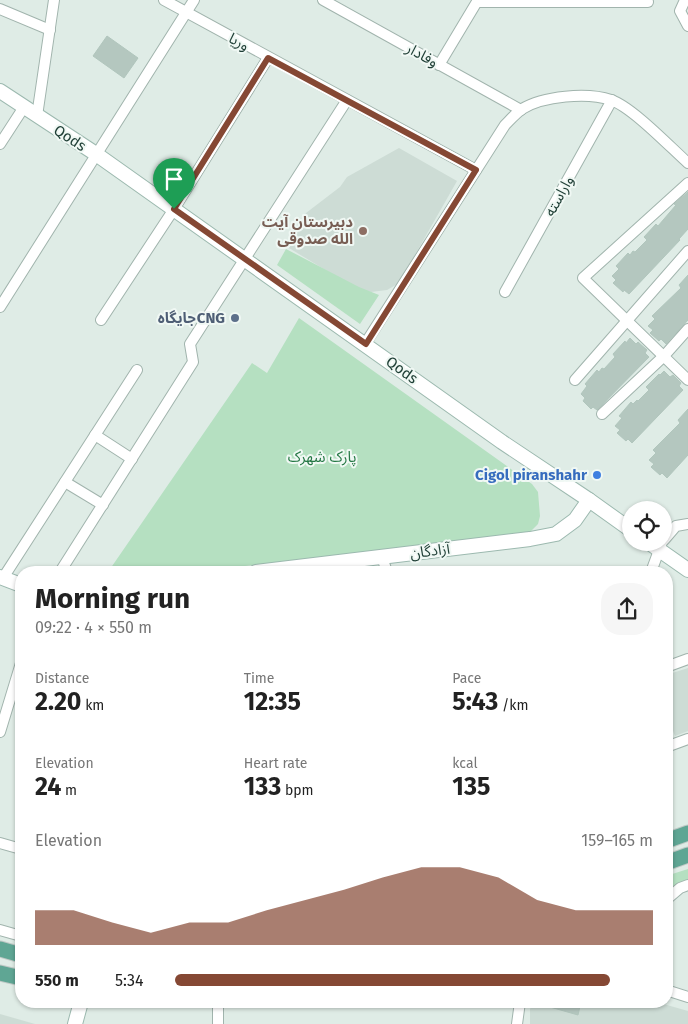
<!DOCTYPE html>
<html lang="en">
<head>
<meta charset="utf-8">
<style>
  body { margin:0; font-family:"Fira Sans","Noto Sans Arabic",sans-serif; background:#f6f6f6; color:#222; height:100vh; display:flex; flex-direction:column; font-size:19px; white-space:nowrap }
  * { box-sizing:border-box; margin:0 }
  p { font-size:16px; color:#767676 }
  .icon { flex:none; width:28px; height:28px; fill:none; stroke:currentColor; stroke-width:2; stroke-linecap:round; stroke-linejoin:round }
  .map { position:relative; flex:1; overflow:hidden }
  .details { position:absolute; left:15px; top:566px; width:658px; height:442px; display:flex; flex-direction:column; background:#fff; border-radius:20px; box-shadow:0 1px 4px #0004 }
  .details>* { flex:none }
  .tools { position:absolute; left:622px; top:501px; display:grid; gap:10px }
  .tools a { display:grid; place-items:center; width:50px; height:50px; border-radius:50%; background:#fff; box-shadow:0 1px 4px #0004; font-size:25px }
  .pin { position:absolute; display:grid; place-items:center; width:42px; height:42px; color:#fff; margin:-51px -21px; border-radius:50% 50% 50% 0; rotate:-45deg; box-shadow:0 0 5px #0007 }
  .pin .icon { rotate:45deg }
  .round { display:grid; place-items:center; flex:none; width:52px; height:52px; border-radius:20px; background:#f6f6f6 }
  .headline { display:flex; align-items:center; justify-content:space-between; height:85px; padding:0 20px }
  h1 { font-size:28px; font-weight:700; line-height:38px }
  .metrics { display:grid; grid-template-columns:repeat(3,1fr); gap:8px; height:85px; padding:5px 20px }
  .metrics div { display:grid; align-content:center }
  .metrics b { font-size:25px; font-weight:700 }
  .metrics small { font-size:14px; font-weight:400 }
  .metrics p { font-size:14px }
  .chart { height:140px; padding:10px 20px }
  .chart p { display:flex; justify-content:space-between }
  .chart svg { width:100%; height:90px; margin-top:5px; fill:#854834; opacity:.7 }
  ul { padding:0 20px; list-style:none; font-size:16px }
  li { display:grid; grid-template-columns:80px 60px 1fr; align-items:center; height:38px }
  li i { height:12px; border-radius:6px; background:#854834 }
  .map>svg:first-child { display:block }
</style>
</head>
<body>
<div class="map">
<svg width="688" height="1024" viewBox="0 0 688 1024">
  <rect width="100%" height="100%" fill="#dfece6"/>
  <g fill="#cddcd5">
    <polygon points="399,148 457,181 399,283 387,290 371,292 357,289 289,248 306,213 340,187 347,177"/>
    <polygon points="688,668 688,731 675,736 666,713 666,675"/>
    <polygon points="533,1003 660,1003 688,1011 688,1024 530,1024 530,1009"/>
    <polygon points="0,1014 35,1024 0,1024"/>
  </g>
  <g fill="#b5e0c1">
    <polygon points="286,249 359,287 379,295 360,324 277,265"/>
    <polygon points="299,318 532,484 538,492 540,516 538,524 528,534 193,572 108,572 252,363 267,373"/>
    <polygon points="688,869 688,883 666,895 666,876"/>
  </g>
  <g fill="#b4c7bf" stroke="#b1c6bd">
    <polygon points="107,36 138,58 124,78 93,56"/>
    <polygon points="688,192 688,229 679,239 680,240 629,294 624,290 623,292 613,283 616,280 612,276 619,269 616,266 628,253 630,255 633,251 635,252 647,240 644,237 656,224 658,226 676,205 674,204"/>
    <polygon points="688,275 688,320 666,344 661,339 659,341 650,333 653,330 648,326 655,319 652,316 681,288 679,285"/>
    <polygon points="630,338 636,344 638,342 647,350 645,353 649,357 597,410 593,407 591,409 583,401 585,398 581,394 587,386 585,384 597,370 599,372 602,368 604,369 615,357 613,354 625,341 626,343"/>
    <polygon points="664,371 670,377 673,375 681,383 679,386 683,390 632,443 628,439 626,441 617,433 620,430 615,426 622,418 619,416 631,402 633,404 637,400 638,401 649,390 646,387 659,374 660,375"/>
    <polygon points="688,409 688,455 667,478 662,473 660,475 651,467 654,464 649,460 656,453 653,450 680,423 678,420"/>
    <polygon points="544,1002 581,1002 578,1015 543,1005"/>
  </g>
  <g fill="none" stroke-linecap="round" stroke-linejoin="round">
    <g stroke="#a1b4ad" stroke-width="12">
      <g id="street">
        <polyline points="164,0 476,170"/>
        <polyline points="323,0 521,110"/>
        <polyline points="685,0 680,11 688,26"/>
        <polyline points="477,2 648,2"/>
        <polyline points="0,9 50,30"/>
        <polyline points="439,65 478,0"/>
        <polyline points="37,116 54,0"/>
        <polyline points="0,144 24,107"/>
        <polyline points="688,183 583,278 688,380"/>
        <polyline points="505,292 612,100"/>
        <polyline points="0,307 194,0"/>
        <polyline points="101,320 174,209 268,58"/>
        <path d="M365,344L505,125C510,120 516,113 522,109C543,96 587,92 611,100C632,107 670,147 688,163"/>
        <polyline points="575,380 688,251"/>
        <polyline points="602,414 664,356 688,329"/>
        <polyline points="95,435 132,459"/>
        <polyline points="65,482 103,505"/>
        <polyline points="664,540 676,526 688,524"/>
        <polyline points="382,557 387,572"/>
        <polyline points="60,572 193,362 190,344 347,100"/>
        <polyline points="651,572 662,542"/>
        <polyline points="3,578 137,370"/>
        <polyline points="666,667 688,659"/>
        <polyline points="0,732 21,663"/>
        <polyline points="666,747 688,739"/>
        <polyline points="0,843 21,849"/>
        <polyline points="666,900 680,888 688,885"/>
        <polyline points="0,930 21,936"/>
        <polyline points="666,990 688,997"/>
        <polyline points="218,1024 218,1002"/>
        <polyline points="517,1024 520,1002"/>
      </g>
    </g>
    <g stroke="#9cb9af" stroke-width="16">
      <g id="secondary">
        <polyline points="0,91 96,154 502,442 589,500 631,530"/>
        <polyline points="648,542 688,570"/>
        <polyline points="256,572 530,539 556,534 575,520 589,500"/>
        <polyline points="0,577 21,585"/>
        <polyline points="75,1024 81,1002"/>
      </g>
    </g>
    <g stroke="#c0c9c6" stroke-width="17">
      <g id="primary">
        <polyline points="666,841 688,833"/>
        <polyline points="666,863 688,855"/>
        <polyline points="0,949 21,955"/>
        <polyline points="0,973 21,978"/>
      </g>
    </g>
    <use href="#street" stroke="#fff" stroke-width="10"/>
    <use href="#secondary" stroke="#fff" stroke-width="14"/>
    <use href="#primary" stroke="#5fa694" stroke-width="15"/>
  </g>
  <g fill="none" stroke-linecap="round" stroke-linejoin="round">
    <g stroke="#fff" stroke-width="10">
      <polygon id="route" points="268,58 476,170 366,344 174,209"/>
    </g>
    <use href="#route" stroke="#854834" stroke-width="6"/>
  </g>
  <circle fill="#8d6e63" stroke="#f0f8f4" stroke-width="2" cx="363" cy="231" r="5"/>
  <circle fill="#5c6f8a" stroke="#f0f8f4" stroke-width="2" cx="235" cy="318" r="5"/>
  <circle fill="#3f7fe0" stroke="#f0f8f4" stroke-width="2" cx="597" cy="475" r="5"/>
  <g text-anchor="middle" stroke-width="4" stroke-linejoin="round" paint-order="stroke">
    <g font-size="15" fill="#1e3e35" stroke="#f0f8f4">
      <text transform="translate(239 42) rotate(28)" y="5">وریا</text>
      <text transform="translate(422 55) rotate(29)" y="5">وفادار</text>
      <text transform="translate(70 138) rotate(33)" y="5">Qods</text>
      <text transform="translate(559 196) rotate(-61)" y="5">واراسته</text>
      <text transform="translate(402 370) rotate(36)" y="5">Qods</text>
      <text transform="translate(430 551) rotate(-7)" y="5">آزادگان</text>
    </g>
    <g font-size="15" font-weight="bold" fill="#785e54" stroke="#f0f8f4" text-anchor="end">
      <text x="353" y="227">دبیرستان آیت<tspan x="353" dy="17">الله صدوقی</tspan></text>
    </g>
    <g font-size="15" font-weight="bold" fill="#4e5e75" stroke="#f0f8f4" text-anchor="end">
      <text x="225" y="323">جایگاهCNG</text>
    </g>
    <g font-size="15" fill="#257845" stroke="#f0f8f4">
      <text x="322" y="462">پارک شهرک</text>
    </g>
    <g font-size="15" font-weight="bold" fill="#366cbe" stroke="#f0f8f4" text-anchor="end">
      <text x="587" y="480">Cigol piranshahr</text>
    </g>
  </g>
</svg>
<div class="tools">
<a><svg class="icon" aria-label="locate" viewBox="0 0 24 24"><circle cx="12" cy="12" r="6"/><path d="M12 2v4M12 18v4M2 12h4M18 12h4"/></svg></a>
</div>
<div class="pin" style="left:174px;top:209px;background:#1e9e55"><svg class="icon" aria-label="arrive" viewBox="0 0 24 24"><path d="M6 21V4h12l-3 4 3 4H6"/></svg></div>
<section class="details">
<div class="headline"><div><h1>Morning run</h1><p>09:22 · 4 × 550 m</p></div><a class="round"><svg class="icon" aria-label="share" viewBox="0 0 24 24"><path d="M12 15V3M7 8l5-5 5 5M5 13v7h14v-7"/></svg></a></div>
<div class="metrics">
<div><p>Distance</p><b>2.20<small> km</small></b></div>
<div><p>Time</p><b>12:35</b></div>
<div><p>Pace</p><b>5:43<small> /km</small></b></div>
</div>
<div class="metrics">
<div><p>Elevation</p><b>24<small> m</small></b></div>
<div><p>Heart rate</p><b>133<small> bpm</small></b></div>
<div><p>kcal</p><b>135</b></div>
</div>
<div class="chart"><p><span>Elevation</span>159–165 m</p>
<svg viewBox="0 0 160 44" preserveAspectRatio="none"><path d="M0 44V27L10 27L20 33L30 38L40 33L50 33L60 27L70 22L80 17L90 11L100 6L110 6L120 11L130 22L140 27L150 27L160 27V44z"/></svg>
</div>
<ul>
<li><b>550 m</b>5:34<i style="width:91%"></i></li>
</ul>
</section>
</div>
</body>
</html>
